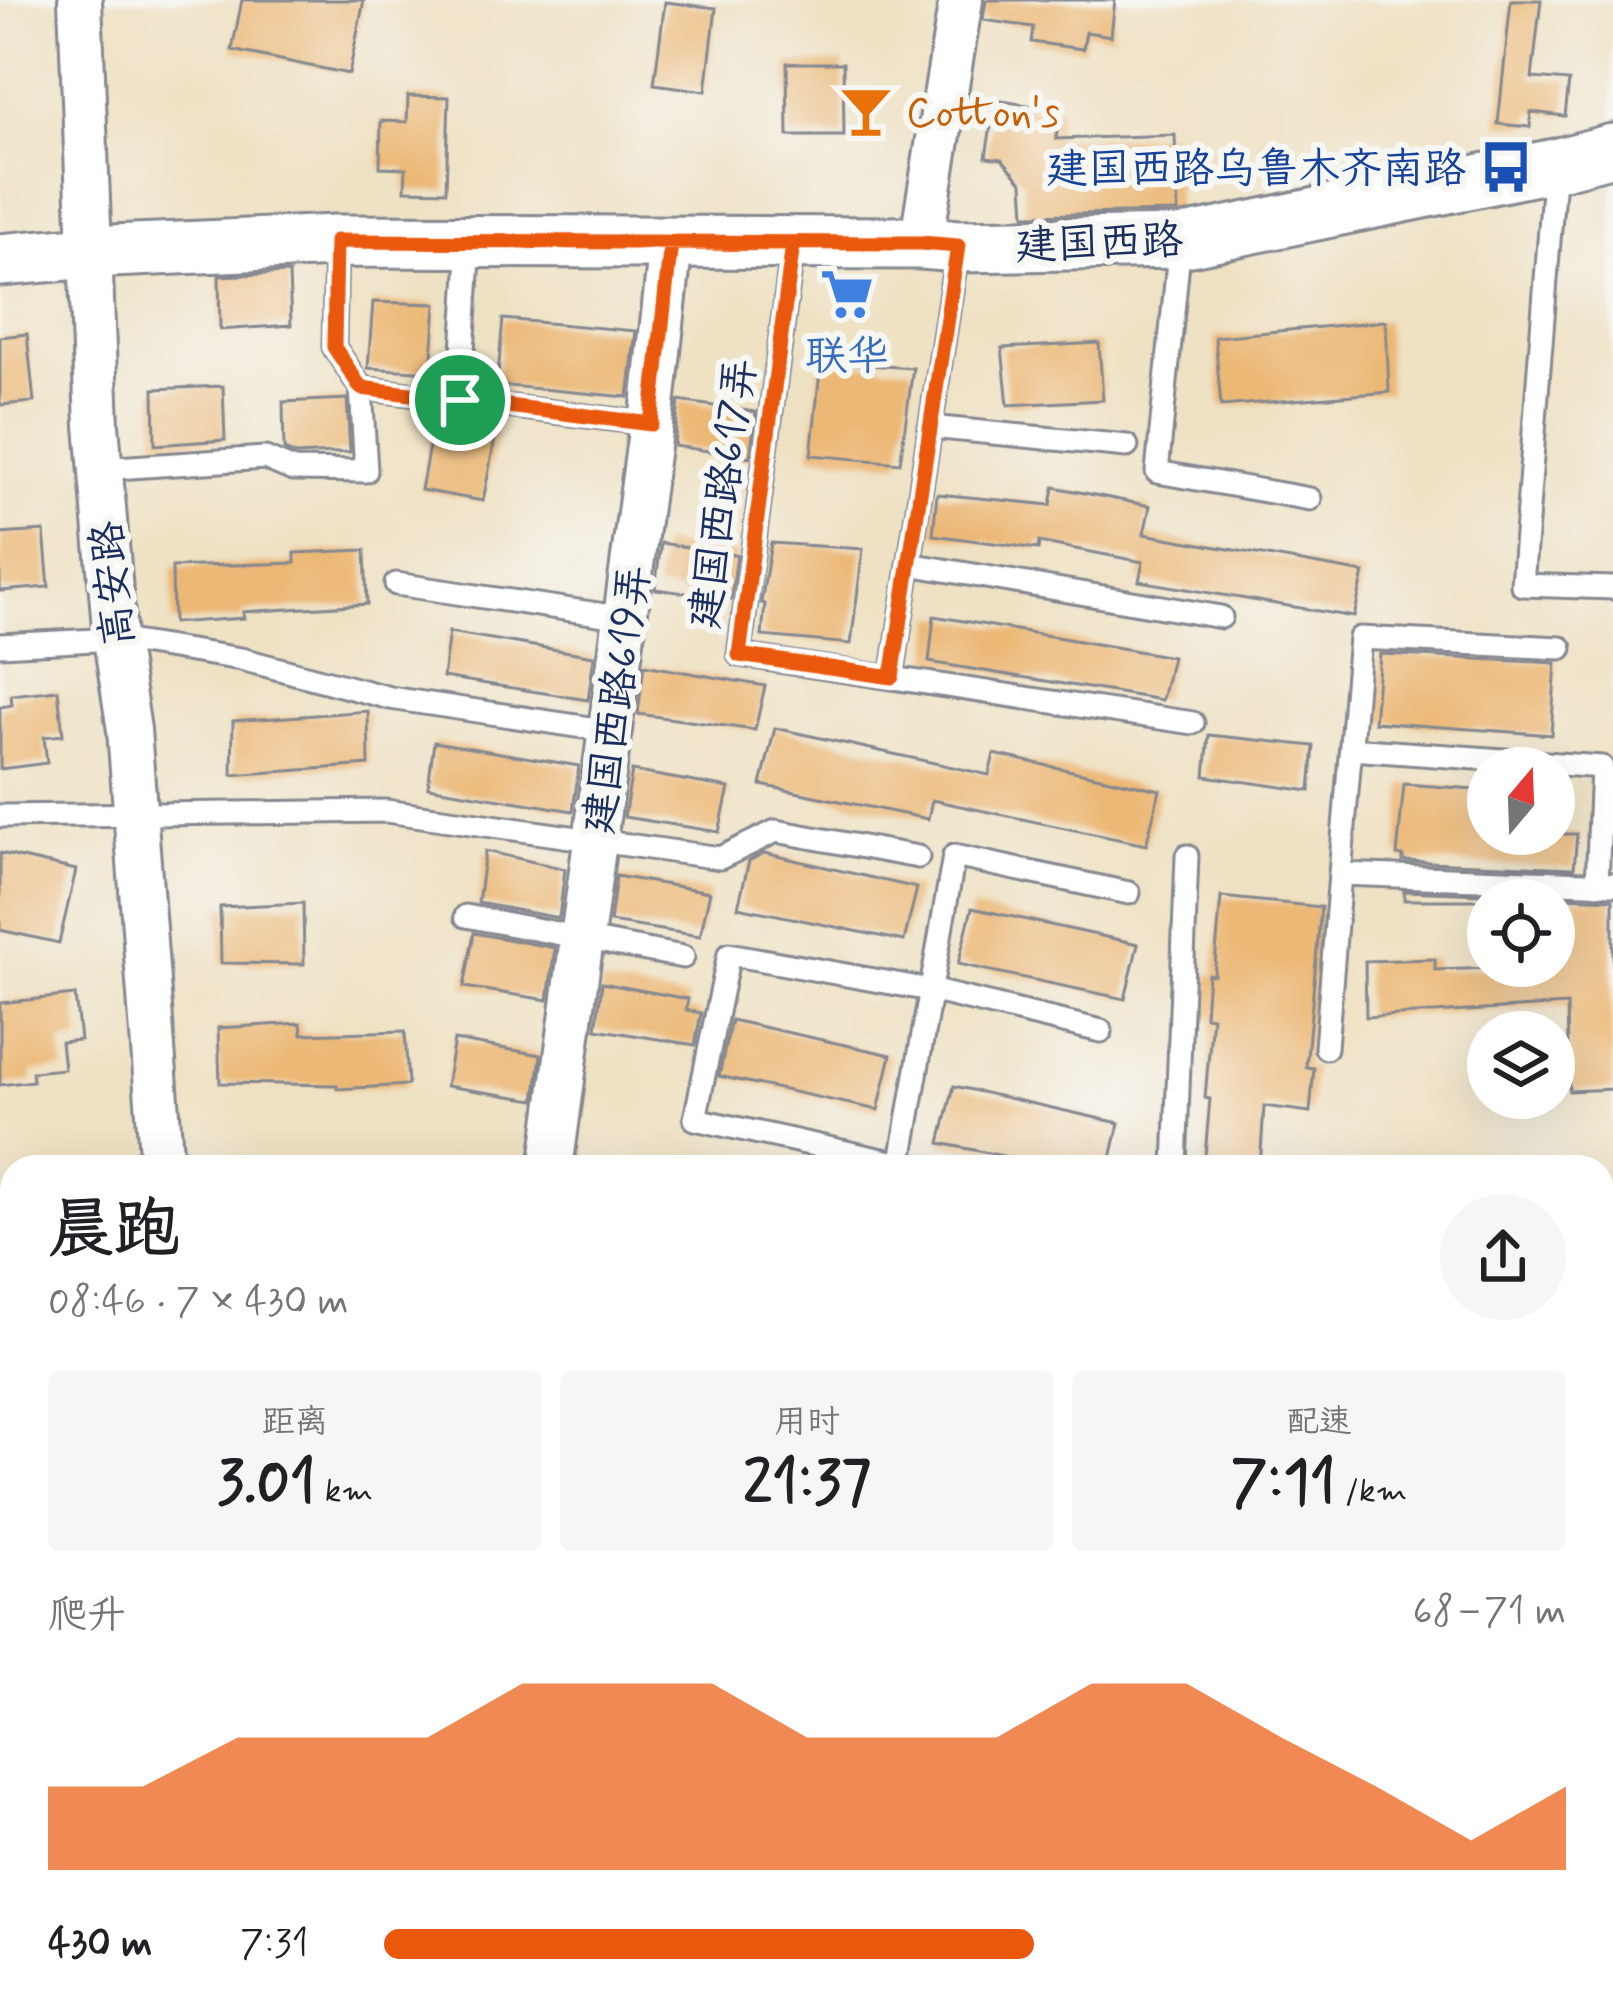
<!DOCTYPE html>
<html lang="zh">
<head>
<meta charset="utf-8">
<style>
  body { margin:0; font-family:Mynerve,"LXGW WenKai TC",sans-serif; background:#f6f6f6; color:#202124; height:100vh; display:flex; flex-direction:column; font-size:45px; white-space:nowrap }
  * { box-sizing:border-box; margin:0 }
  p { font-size:39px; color:#757577 }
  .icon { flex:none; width:66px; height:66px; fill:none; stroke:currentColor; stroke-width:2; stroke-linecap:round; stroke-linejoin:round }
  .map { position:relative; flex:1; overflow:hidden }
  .drawer { position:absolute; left:0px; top:1155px; width:1614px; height:861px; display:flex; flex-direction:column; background:#fff; border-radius:36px 36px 0 0; box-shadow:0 12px 48px #0002 }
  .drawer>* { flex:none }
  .needle { width:78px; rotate:19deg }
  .buttons { position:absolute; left:1467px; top:747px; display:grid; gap:24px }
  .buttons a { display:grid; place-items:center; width:108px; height:108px; border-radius:50%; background:#fff; box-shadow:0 12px 48px #0002; font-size:60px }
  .pin { position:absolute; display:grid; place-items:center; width:102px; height:102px; color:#fff; margin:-51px; border:6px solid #fff; border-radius:50%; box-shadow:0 3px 12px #0007 }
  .round { display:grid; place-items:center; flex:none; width:126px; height:126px; border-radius:63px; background:#f6f6f6 }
  .summary { display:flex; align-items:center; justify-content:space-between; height:204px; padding:0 48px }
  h1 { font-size:66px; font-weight:700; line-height:90px }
  .stats { display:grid; grid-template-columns:repeat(3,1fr); gap:18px; height:204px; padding:12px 48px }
  .stats div { display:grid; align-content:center; border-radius:12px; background:#f6f6f6; text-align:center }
  .stats b { font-size:60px; font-weight:700 }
  .stats small { font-size:33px; font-weight:400 }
  .stats p { font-size:33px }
  .chart { height:336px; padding:24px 48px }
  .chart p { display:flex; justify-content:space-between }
  .chart svg { width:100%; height:216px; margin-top:12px; fill:#ea580c; opacity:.7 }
  ul { padding:0 48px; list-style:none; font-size:39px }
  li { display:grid; grid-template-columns:192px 144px 1fr; align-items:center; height:90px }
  li i { height:30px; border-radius:15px; background:#ea580c }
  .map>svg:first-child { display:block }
</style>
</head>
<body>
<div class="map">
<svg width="1613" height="2014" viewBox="0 0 1613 2014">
  <rect width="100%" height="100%" fill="#f6f6f2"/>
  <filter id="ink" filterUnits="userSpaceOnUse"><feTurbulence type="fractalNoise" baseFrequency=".00833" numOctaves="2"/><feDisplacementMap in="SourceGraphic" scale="24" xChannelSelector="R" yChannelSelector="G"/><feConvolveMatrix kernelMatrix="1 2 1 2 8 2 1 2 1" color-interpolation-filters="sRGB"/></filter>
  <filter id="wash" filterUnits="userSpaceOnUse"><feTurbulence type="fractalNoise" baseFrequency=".004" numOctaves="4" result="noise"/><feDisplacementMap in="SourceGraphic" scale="48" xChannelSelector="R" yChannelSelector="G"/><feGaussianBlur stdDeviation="2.7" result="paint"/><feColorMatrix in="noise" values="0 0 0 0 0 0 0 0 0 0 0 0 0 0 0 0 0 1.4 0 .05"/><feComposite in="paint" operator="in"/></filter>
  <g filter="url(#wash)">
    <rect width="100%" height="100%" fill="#efe1c3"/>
    <polygon fill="#ddd4b6" points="835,2004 1561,2004 1558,2014 745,2014"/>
    <g fill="#83d89b" stroke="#4f847c" stroke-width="3">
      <polygon points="12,1905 12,2004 132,2004 54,2014 0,2014 0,1906"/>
      <polygon points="1372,2004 1543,2004 1546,2012 1372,2014"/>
    </g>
    <g id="blocks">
      <g fill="#ecb876">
        <polygon points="242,0 364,0 349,74 232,50"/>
        <polygon points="986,0 1115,0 1111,36 1086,32 1083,49 1031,42 1033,27 983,20"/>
        <polygon points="1511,0 1541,0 1532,78 1569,81 1565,116 1531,112 1530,127 1498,124"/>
        <polygon points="665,2 716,8 706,91 654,84"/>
        <polygon points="787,63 843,63 844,136 788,136"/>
        <polygon points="408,96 449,97 446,191 405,190 406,168 380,167 381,121 407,122"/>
        <polygon points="995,100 1060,110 1056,139 1175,135 1178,212 1025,215 1023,183 1002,159 986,157"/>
        <polygon points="289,273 291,325 220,330 219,276"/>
        <polygon points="373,302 436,304 431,372 368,368"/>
        <polygon points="503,319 636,331 628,397 497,385"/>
        <polygon points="1386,321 1389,392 1221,406 1215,337"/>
        <polygon points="27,334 34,402 0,405 0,337"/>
        <polygon points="1099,343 1103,400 1008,405 1002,348"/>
        <polygon points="821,362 913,368 900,463 811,455"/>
        <polygon points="223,386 225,440 155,445 154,389"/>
        <polygon points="347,399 350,452 296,455 284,450 283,402"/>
        <polygon points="679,401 756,412 750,457 674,446"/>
        <polygon points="433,424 496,433 483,501 421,490"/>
        <polygon points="1054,487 1150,506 1144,534 1364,573 1354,617 1139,581 1143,562 1039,542 1038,549 933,535 937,494 1051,505"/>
        <polygon points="44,531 49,587 0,591 0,534"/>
        <polygon points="661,543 737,555 731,599 655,589"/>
        <polygon points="771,543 863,549 851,644 762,636 765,604 761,603"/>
        <polygon points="365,550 367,604 243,612 244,618 173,623 172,567 295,563 295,553"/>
        <polygon points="934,616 1172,657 1162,700 929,662"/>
        <polygon points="449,632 594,656 588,700 443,677"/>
        <polygon points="1380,654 1556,663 1551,735 1374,722"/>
        <polygon points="644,665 765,686 755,730 638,714"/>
        <polygon points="58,690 63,735 44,737 47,763 0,769 0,707 12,705 11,695"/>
        <polygon points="368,711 369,765 232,775 233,721"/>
        <polygon points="775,728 989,775 994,754 1160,790 1146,845 932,800 928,819 761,785"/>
        <polygon points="1209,735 1314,746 1310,791 1205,776"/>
        <polygon points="434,742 579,766 573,811 428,787"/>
        <polygon points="632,771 729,788 719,832 624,817"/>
        <polygon points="1404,784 1488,790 1488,834 1577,834 1574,868 1403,861 1403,856 1397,855"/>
        <polygon points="485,851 565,869 559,918 478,903"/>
        <polygon points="0,853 76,870 59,943 0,930"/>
        <polygon points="764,853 917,888 904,941 738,907 749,861"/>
        <polygon points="616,876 710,892 700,936 610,922"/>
        <polygon points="1404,891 1613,899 1613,1089 1569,1091 1567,1005 1366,1017 1365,961 1435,959 1435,970 1554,966 1554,900 1404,900"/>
        <polygon points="1221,897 1321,907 1306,1067 1314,1068 1310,1112 1264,1106 1260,1167 1204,1167 1210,1099 1205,1098 1212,1017 1205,1016 1208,974 1214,975"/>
        <polygon points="303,903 304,964 221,963 220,907"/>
        <polygon points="972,908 1138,944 1125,999 958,964"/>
        <polygon points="474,933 555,948 548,1000 464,987"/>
        <polygon points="602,983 688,999 686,1010 701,1013 695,1045 596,1029"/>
        <polygon points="75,995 80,1040 61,1042 64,1069 32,1072 33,1081 0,1085 0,1003"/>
        <polygon points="731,1020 891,1055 878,1110 719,1076"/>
        <polygon points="301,1023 302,1034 405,1031 408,1085 337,1089 337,1085 220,1083 218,1028"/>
        <polygon points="454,1040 541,1055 535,1100 446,1086"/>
        <polygon points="954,1086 1119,1123 1109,1167 1056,1167 940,1143"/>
      </g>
    </g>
  </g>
  <g filter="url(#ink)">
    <use href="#blocks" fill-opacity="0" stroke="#858890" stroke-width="3"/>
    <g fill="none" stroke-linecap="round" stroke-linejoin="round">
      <g stroke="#858890" stroke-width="27">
        <g id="service">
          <polyline points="1555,165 1522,585 1613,588"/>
          <polyline points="1180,242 1157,472 1310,499"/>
          <polyline points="793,245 739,655 1193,723"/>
          <polyline points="361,388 651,424"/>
          <polyline points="460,400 470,241"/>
          <polyline points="930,427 1127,446"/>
          <polyline points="101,469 265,458 293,470 366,471 361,388 334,347 336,241"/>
          <polyline points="909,564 1221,617"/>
          <polyline points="396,584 625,618"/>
          <polyline points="0,645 115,639 241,659 390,698 610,731"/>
          <polyline points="1561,648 1360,638 1340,874 1613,884"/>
          <polyline points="892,677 958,246"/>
          <polyline points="1351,749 1602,767 1597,884"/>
          <polyline points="0,816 386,811 720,858 776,831 918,857"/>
          <polyline points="466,916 683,957"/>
          <polyline points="1326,1048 1340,874"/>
          <polyline points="901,1164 695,1119 729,954 930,990 1101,1031"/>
          <polyline points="900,1167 954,856 1129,893"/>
          <polyline points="1175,1167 1187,856"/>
          <polyline points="1602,1375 1613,1375"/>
        </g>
      </g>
      <g stroke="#858890" stroke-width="48">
        <g id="minor">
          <polyline points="80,0 97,425 115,639 129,730 162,1167"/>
          <polyline points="921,243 961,0"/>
          <polyline points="553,1154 651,424 671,243"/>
        </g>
      </g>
      <g stroke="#858890" stroke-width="57">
        <g id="tertiary">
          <polyline points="0,260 89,252 336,241 921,243 958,246 1180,242 1555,165 1613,150"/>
          <polyline points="0,1603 12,1604"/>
        </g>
      </g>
      <g stroke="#858890" stroke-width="72">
        <g id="primary">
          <polyline points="1602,1673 1613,1672"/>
          <polyline points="1602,1844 1613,1843"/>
          <polyline points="0,1854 12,1852"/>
          <polyline points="189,2014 260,2004"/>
        </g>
      </g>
      <use href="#service" stroke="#fff" stroke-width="21"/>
      <use href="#minor" stroke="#fff" stroke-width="42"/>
      <use href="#tertiary" stroke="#fff" stroke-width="51"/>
      <use href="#primary" stroke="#fff" stroke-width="66"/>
    </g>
  </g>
  <g fill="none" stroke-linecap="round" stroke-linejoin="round" filter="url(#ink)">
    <g stroke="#fff" stroke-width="24">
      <polyline id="route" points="460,400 651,424 671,243 793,244 739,655 892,677 958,246 921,243 336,241 334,347 361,388 460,400"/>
    </g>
    <use href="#route" stroke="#ea580c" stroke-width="15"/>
  </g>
  <defs>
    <g id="bar-bare" transform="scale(4.14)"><path d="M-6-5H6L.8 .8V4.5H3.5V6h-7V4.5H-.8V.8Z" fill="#e8710a" stroke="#f6f6f2" stroke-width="2.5" paint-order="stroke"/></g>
    <g id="bus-bare" transform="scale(4.14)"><path d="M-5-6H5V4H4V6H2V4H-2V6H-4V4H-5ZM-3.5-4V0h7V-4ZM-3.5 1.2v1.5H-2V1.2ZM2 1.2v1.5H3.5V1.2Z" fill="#1a4fb4" stroke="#f6f6f2" stroke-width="2.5" paint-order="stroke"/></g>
    <g id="supermarket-bare" transform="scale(4.14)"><path d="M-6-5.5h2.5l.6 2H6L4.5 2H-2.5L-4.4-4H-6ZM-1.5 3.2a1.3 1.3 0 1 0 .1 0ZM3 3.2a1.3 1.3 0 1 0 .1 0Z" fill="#3f7fe0" stroke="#f6f6f2" stroke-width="2.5" paint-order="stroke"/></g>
  </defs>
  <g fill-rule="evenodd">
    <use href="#bar-bare" x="866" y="111"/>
    <use href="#bus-bare" x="1506" y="167"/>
    <use href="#supermarket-bare" x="847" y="294"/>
  </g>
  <g text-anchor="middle" stroke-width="12" stroke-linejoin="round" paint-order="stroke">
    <g font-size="42" fill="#c56008" stroke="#f6f6f2" text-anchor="start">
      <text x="906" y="126">Cotton's</text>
    </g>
    <g font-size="42" fill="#164399" stroke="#f6f6f2" text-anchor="end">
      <text x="1466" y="182">建国西路乌鲁木齐南路</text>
    </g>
    <g font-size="42" fill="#1b2f5e" stroke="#f6f6f2">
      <text transform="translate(1099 241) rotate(-2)" y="15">建国西路</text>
      <text transform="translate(721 493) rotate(-82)" y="15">建国西路617弄</text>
      <text transform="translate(111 584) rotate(-96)" y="15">高安路</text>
      <text transform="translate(615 699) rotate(-82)" y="15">建国西路619弄</text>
    </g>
    <g font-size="42" fill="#366cbe" stroke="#f6f6f2">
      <text x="847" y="369">联华</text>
    </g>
  </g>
</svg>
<div class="buttons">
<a><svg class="needle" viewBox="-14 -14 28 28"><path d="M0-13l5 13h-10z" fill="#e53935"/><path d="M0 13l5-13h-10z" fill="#757577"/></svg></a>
<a><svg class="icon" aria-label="locate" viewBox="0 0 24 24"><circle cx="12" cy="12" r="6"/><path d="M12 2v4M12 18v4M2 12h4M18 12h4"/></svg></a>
<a><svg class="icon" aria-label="layers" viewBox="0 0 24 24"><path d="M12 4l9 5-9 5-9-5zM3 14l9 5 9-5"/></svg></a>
</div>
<div class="pin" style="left:460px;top:400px;background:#1e9e55"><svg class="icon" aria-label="arrive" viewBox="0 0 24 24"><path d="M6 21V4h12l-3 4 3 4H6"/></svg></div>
<section class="drawer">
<div class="summary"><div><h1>晨跑</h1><p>08:46 · 7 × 430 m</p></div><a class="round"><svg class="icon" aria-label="share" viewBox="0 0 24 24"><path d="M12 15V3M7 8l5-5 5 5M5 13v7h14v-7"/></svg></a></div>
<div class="stats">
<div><p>距离</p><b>3.01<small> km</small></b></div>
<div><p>用时</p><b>21:37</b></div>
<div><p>配速</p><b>7:11<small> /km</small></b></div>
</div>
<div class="chart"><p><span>爬升</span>68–71 m</p>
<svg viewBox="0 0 160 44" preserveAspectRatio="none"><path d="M0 44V27L10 27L20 17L30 17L40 17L50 6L60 6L70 6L80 17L90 17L100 17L110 6L120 6L130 17L140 27L150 38L160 27V44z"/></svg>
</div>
<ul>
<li><b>430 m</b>7:31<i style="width:55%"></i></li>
</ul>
</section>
</div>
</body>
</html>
